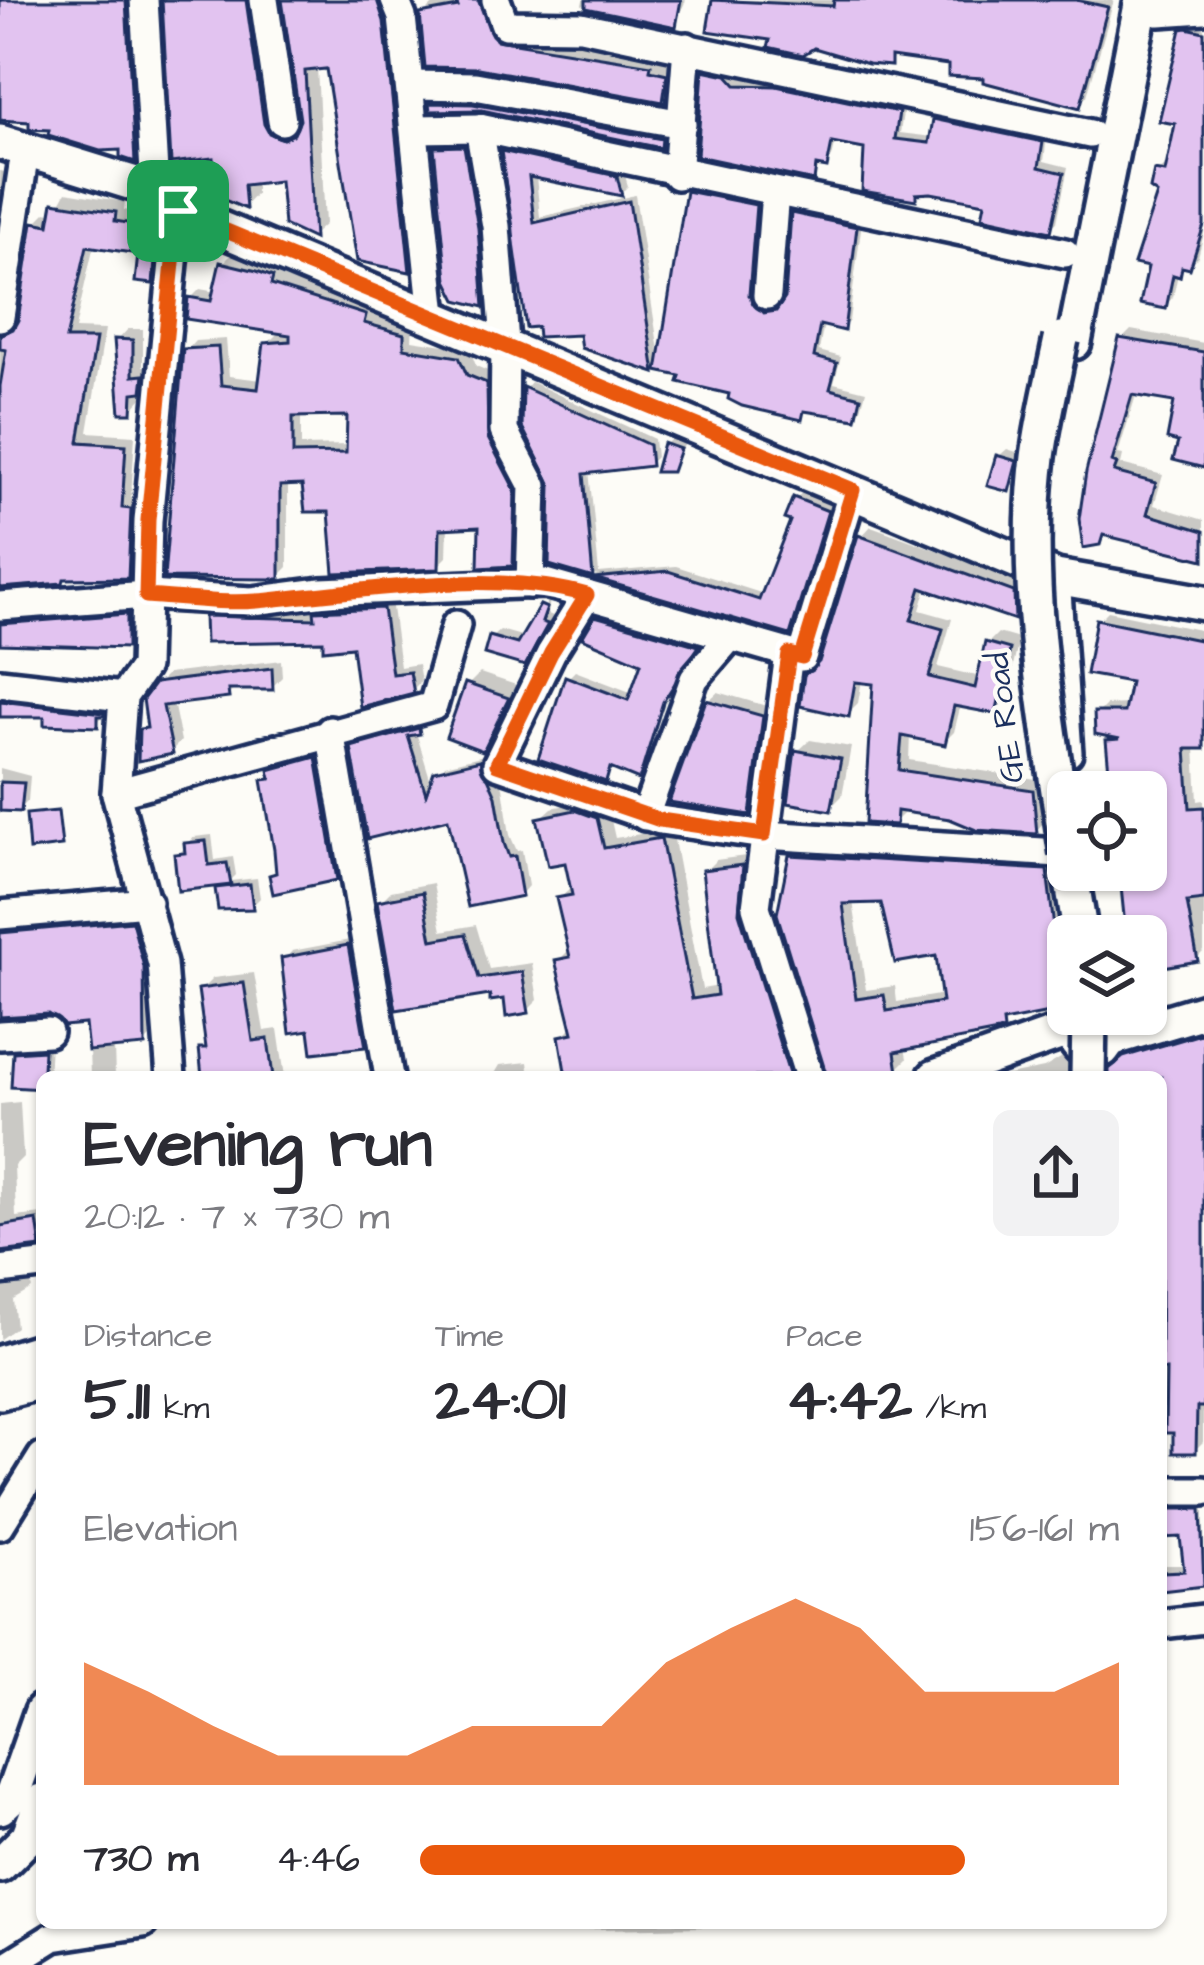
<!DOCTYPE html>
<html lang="en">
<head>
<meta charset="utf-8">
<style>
  body { margin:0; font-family:"Architects Daughter",sans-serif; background:#f2f2f3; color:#2b2b33; height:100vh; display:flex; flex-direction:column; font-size:45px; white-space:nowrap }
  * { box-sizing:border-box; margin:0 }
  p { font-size:39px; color:#7c7c81 }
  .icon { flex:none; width:66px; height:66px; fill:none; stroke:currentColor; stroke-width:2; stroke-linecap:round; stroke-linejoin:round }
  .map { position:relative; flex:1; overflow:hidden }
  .drawer { position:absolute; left:36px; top:1071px; width:1131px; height:858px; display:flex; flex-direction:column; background:#fff; border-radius:18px; box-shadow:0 3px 9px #0004 }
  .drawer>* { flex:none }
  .controls { position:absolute; left:1047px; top:771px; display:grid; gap:24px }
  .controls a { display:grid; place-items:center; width:120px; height:120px; border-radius:18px; background:#fff; box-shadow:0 3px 9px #0004; font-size:60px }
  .pin { position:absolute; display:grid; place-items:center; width:102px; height:102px; color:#fff; margin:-51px; border-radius:24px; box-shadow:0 6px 18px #0006 }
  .round { display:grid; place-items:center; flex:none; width:126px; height:126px; border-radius:18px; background:#f2f2f3 }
  .summary { display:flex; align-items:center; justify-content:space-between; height:204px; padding:0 48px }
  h1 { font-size:66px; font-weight:700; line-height:90px }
  .stats { display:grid; grid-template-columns:repeat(3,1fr); gap:18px; height:204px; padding:12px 48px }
  .stats div { display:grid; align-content:center }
  .stats b { font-size:60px; font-weight:700 }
  .stats small { font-size:33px; font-weight:400 }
  .stats p { font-size:33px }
  .chart { height:336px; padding:24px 48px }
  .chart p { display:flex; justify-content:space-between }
  .chart svg { width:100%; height:216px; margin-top:12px; fill:#ea580c; opacity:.7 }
  ul { padding:0 48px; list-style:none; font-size:39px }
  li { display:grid; grid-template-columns:192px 144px 1fr; align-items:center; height:90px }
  li i { height:30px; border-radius:15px; background:#ea580c }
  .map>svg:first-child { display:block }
</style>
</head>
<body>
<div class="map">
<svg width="1204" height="1965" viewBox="0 0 1204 1965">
  <rect width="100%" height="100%" fill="#fdfcf7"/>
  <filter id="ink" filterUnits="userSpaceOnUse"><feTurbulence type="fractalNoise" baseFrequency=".00833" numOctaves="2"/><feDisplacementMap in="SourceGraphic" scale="24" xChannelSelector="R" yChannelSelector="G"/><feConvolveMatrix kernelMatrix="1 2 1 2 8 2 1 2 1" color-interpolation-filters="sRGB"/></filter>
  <g filter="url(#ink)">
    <g fill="#0003" fill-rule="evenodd">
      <polygon points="0,0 138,0 146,147 134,159 122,146 32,119 0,117"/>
      <polygon points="165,0 259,0 275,113 297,128 303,120 282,0 393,0 421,257 409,269 328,65 317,67 325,224 313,235 282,178 256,181 256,194 245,206 215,155"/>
      <polygon points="493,0 500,20 677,62 674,87 662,99 423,15 435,3"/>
      <polygon points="583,0 686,0 675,24 582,5"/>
      <polygon points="715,0 1114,0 1087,96 1079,104 951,62 898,55 889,63 711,29"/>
      <polygon points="1192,21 1204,24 1204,233 1198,257 1178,274 1173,297 1165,306 1157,171 1170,164 1184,30"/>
      <polygon points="712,66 734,70 743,79 784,80 904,106 900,133 933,137 942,114 1047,136 1044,161 1068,167 1057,222 1050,228 989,201 920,191 915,197 867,147 836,141 832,158 821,163 813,178 706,73"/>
      <polygon points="438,99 480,100 666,134 665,139 660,145 483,107 432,104"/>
      <polygon points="443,141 470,141 489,298 483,304 437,148"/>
      <polygon points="511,145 623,169 628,186 621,193 536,176 540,217 635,195 660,358 689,192 695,186 761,200 754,288 771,308 788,299 794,214 800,208 862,221 849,321 843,327 824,323 819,351 841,357 834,383 866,391 861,409 855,415 809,409 801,417 683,374 583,346 582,332 541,334 504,152"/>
      <polygon points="0,171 11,173 0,248"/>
      <polygon points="66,192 125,202 124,210 168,218 163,270 152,281 141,251 94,244 75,329 105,330 88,432 135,435 131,498 141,499 138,564 127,575 67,576 0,588 0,319 19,324 35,223 46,212 54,214"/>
      <path d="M232,254L267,262L281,268L279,276L413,325L412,340L470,349L476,366L495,374L523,480L521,554L511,563L482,524L448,526L447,557L438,566L305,482L288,483V567L279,576L186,351L195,341L226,339L229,376L262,380L266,345L280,331L191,298L200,289L216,292L223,263ZM350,413L349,445L301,446V414Z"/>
      <polygon points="128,329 143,329 143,366 154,365 142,398 131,410 117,341"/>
      <polygon points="1131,330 1204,343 1204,465 1181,440 1178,400 1137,392 1118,454 1123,455 1121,464 1163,475 1154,505 1204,520 1204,557 1108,533 1099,543 1122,339"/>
      <polygon points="531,382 654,439 656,457 650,463 589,470 599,573 676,566 764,594 794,519 795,499 802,493 832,505 796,625 789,631 552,563 554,485 526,388"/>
      <polygon points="673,437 686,442 670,469 666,444"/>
      <polygon points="1007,449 1023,454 1008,489 999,456"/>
      <polygon points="871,526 1023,582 1025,607 1015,617 927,587 920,610 952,619 938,667 981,677 988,643 998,633 1019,639 1006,700 995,711 961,704 954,732 944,742 910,735 909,760 1043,780 1046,820 1036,831 907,810 895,822 876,682 862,680 858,703 848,713 823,661 861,537"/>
      <polygon points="550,599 548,614 553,616 524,662 492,637 500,630 525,637"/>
      <polygon points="391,600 400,667 418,664 421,681 412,690 362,704 355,644 207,618 216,609 319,611 327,603"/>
      <polygon points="0,606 137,606 136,634 125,645 0,641"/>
      <polygon points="605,610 703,639 669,692 638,776 614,767 605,779 568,678 575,671 633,693 644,661 597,618"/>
      <polygon points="1108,611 1204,631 1204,747 1195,747 1198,801 1204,800 1204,951 1197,958 1146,967 1146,936 1131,936 1124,888 1132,880 1132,870 1146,870 1146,792 1130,792 1109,741 1116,735 1097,714 1106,705 1128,704 1133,679 1099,620"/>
      <polygon points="281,660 282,677 272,687 236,687 228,696 173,702 181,741 171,751 142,731 149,723 157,685 168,674"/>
      <polygon points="480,673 519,686 495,735 483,747 468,685"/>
      <polygon points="0,689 109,706 97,724 47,714 0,715"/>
      <polygon points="718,692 770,707 758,802 749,812 708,701"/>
      <polygon points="426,723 416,732 432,785 445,765 488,754 503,787 510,835 517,851 522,850 528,886 521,894 451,815 354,748 362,740"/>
      <polygon points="810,740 851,747 842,796 830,808 797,752"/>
      <polygon points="323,751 343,870 336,878 272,876 279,869 265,781 280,763"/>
      <polygon points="0,768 30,776 28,801 20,809 0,808"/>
      <polygon points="588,800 608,807 615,838 672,829 702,989 719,986 705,871 716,860 753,855 795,1077 737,897 731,899 789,1077 569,1077 562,1037 574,1025 558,961 571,948 559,899 571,888 567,859 540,819 552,808"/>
      <polygon points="212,835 215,860 233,857 236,875 230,881 257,878 260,898 252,906 219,890 226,882 177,856 194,837"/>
      <path d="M803,845L1057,861L1068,1001L1012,1017L1002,1028L905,1047L907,1059L897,1069L827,1077L780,914L792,856ZM884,900L938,953L944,994L897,1002L895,986L866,990L853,901Z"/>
      <polygon points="433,883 442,931 476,925 489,969 532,963 538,1000 527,1011 506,995 493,997 380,902 391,891"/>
      <polygon points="139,915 151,958 152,1036 144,1044 114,1047 115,1077 90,1077 88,1021 48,1011 0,1014 0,920"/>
      <polygon points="355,939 368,1036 361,1044 312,1026 285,959 292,951"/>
      <polygon points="254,973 264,1031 278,1029 285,1077 209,1077 202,1050 208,1043 201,990 213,978"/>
      <polygon points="1204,1029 1203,1442 1195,1450 1175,1450 1168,1408 1161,1408 1161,1077 1110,1077 1134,1050"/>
      <polygon points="50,1044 48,1077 16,1054 24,1046"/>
      <polygon points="1069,1053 1080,1077 998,1077 1044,1068"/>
      <polygon points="528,1062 530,1077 493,1077 500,1065"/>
      <polygon points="379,1071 384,1077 337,1077"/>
      <polygon points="20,1102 23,1157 14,1166 16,1217 42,1214 42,1245 0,1249 0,1104"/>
      <polygon points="0,1278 30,1278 32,1289 13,1300 16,1327 0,1339"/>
      <polygon points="1161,1500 1204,1502 1204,1584 1161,1592 1161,1565 1187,1565 1183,1534 1161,1535"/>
      <polygon points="553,1923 909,1923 553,1930"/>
    </g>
    <g fill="#e2c3f0" stroke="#1b2f5e" stroke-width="3" fill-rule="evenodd">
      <polygon points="0,0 126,0 135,162 120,157 120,150 100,151 48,135 49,130 29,129 29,122 0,120"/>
      <polygon points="162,0 246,0 264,124 269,133 283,139 294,134 300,120 282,0 377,0 384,21 410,272 357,261 326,69 305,71 314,239 284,225 280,181 244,185 246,209 217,197 213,158 171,163"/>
      <polygon points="455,0 478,0 496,40 651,65 650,70 667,74 663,102 478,68 425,67 420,14 458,7"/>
      <polygon points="586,0 681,0 676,27 586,8"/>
      <polygon points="712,0 833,6 834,0 1076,0 1108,7 1080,108 983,82 983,78 948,76 948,65 891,57 891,66 868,64 814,48 803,55 768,47 770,40 707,31"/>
      <polygon points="1187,28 1204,32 1204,225 1190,269 1182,267 1180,277 1173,275 1166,309 1140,304 1148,267 1134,264 1157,194 1150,189 1154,170 1165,172 1175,124 1159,121 1181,29"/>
      <polygon points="703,70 727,75 736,85 776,86 899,112 895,139 929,143 933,119 1043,142 1039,167 1064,173 1051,232 982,217 985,203 931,193 916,194 916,200 862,191 864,149 832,143 827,168 816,166 814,181 697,156"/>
      <polygon points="429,103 473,104 662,139 661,148 482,110 430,111"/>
      <polygon points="464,146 478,228 484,307 457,300 447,280 434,147"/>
      <polygon points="501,151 617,176 622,196 529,177 534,223 629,201 655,373 581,348 579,335 538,337 537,327 526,328"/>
      <polygon points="686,191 756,205 749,295 764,313 776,311 785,298 791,213 857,227 844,331 820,325 814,357 837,363 830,389 861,397 856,419 804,411 802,420 742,406 728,399 729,394 678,382 680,376 657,371"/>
      <polygon points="53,202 116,212 115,221 158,228 153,284 135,282 138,254 87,246 66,339 96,339 79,442 126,445 122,508 131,509 128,578 64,579 63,583 0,588 0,386 6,350 0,349 0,335 13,329 18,320 33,222 49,225"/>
      <path d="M220,262L257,271L273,277L271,285L366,315L364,323L404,334V348L459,357L467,375L487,383L488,438L515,490L513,566L478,568L479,527L440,529L439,569L334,573L329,512H305L302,485L280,486V579L164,578L183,349L218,347L221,385L258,389L264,343L290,341V335L186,319L188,297L211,301ZM347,416L346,453L293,454V417Z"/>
      <polygon points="1119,338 1204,352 1204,468 1173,460 1178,442 1167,439 1174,402 1132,395 1112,462 1117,464 1114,472 1156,483 1147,514 1204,531 1204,560 1103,535 1100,545 1083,548 1079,519 1086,472"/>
      <polygon points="114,339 133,340 133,376 144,375 142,392 133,393 132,413 120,413"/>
      <polygon points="523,387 649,445 651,466 584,474 593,578 668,571 759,600 790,521 784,519 793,497 828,511 790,635 549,565 551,485 522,427"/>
      <polygon points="663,443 680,449 672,472 655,472"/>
      <polygon points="996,455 1017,461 1009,492 987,486"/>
      <polygon points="858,535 1014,592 1015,620 921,588 911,620 943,629 929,677 975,688 985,642 1010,649 996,714 954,706 945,745 902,736 899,770 1033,790 1037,834 976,830 950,819 897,811 896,825 865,823 873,684 855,682 849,717 800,706 804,675 819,662"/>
      <polygon points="540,605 547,608 542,622 548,624 525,666 484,654 489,636 517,644"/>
      <polygon points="383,608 392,674 410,672 414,693 360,707 352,647 323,650 323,641 205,643 204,616 315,619 314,611"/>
      <polygon points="127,614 127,648 0,644 0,624"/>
      <polygon points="595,616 699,646 663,702 639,780 610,768 606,782 538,759 565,676 628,700 641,663 582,638"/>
      <polygon points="1096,619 1204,641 1204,749 1186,749 1190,808 1204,807 1204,900 1187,902 1198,961 1146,970 1146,936 1126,936 1121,887 1129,886 1127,870 1146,870 1146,790 1111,792 1106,740 1120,739 1095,734 1094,712 1124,712 1130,682 1086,674"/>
      <polygon points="272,668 273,690 228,690 229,698 163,706 173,754 138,761 139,729 147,728 143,699 155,683"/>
      <polygon points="465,683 509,698 483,751 446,737"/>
      <polygon points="706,700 763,716 750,815 669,802"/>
      <polygon points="0,701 104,713 104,716 98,716 98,727 44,725 44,717 0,717"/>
      <polygon points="419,728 420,734 408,736 426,794 434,771 480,760 496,796 504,843 509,857 515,856 522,896 468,907 448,819 367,839 351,747"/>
      <polygon points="795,750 841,759 831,811 788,803"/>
      <polygon points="316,757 337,880 273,894 269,875 276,873 274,850 262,780 271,779 269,770"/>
      <polygon points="0,782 24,783 21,812 0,811"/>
      <polygon points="575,810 597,818 604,848 661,838 692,999 717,995 702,870 743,865 739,912 790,1077 566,1077 559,1036 573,1033 555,960 570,957 556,898 572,895 565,863 548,866 537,818"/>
      <polygon points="58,811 62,846 29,850 26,814"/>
      <polygon points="206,841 209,865 227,863 231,885 178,891 174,854 185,853 184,843"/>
      <path d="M789,855L1047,870L1064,1010L1003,1022L1004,1030L998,1032L895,1052L898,1072L827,1077L777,914ZM881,903L895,963L936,956L942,1002L887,1011L884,995L856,999L843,904Z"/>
      <polygon points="250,884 253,909 218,910 215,888"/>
      <polygon points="423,892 432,940 466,934 479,978 522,972 529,1013 506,1017 504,999 490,1001 490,995 396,1010 377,901"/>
      <polygon points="132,921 144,967 145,1046 88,1051 85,1024 64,1026 48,1014 0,1017 0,933"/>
      <polygon points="348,945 366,1047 312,1053 309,1030 290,1033 281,958"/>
      <polygon points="244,983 253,1041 268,1039 273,1077 202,1077 199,1048 206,1048 198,989"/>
      <polygon points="1204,1033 1204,1407 1197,1407 1196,1453 1173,1453 1173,1433 1165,1433 1166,1370 1161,1370 1161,1077 1109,1077 1109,1069 1123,1057"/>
      <polygon points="44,1050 42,1089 11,1087 13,1052"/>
      <polygon points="37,1220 41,1247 0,1252 0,1226"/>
      <polygon points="1161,1509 1201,1509 1204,1586 1161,1591 1161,1572 1184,1571 1180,1537 1161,1538"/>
    </g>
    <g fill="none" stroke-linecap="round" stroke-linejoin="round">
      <g stroke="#1b2f5e" stroke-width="36">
        <g id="minor">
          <polyline points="144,0 155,190"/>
          <polyline points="264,0 282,121"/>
          <polyline points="395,0 402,17 433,315"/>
          <polyline points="496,0 505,25 581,26 1090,134"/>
          <polyline points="1159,12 1204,9"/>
          <polyline points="410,85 475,86 682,124"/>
          <polyline points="479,128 496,226 505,343 504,431 533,486 530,584"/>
          <polyline points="416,129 479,128 1065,253"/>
          <polyline points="677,175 687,47"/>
          <polyline points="767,295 775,192"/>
          <polyline points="0,317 25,152"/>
          <polyline points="1056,577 1068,753"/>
          <polyline points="587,595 551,653 497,764 660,820 764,835 1059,853"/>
          <polyline points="0,606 146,595 252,601 321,592 545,583 802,657 853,490"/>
          <polyline points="789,654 756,907 809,1077"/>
          <polyline points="0,683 123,697"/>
          <polyline points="330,731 389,1077"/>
          <polyline points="116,793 433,706 456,625"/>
          <polyline points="645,816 694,679 730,637"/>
          <polyline points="0,915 147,902"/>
          <polyline points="0,1035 48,1032"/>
          <polyline points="171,1077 162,964 116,793 123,697 144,667 148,521 178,211"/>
          <polyline points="0,1270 42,1265"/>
          <polyline points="1161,1491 1204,1491"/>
          <polyline points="0,1525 42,1457"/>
          <polyline points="1161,1624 1204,1619"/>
          <polyline points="8,1965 53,1937 143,1923"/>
        </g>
      </g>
      <g stroke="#1b2f5e" stroke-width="42">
        <g id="major">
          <polyline points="0,142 155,190 178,211 1056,577 1204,603"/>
          <polyline points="1074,342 1142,0"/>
          <polyline points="1070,870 1081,936"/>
          <polyline points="1069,1033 1081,1048 1103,1049 1116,1031 1113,1014"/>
          <polyline points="1114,1038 1204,1011"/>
          <polyline points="935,1077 1068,1030"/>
          <polyline points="0,1363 42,1350"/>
          <polyline points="0,1392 42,1381"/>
          <polyline points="0,1807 12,1796 42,1711"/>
          <polyline points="0,1865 28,1837 42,1801"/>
        </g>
      </g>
      <use href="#minor" stroke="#fdfcf7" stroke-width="27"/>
      <use href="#major" stroke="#fdfcf7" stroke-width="33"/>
      <g stroke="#1b2f5e" stroke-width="42" stroke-linecap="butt">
        <g id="major-bridge">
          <path d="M1061,339C1053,378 1043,418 1038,457C1022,588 1048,725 1068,854"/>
          <polyline points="1088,1077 1089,1014"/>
        </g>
      </g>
      <use href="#major-bridge" stroke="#fdfcf7" stroke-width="33"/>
    </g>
  </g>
  <g fill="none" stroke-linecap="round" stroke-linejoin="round" filter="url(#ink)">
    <g stroke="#fff" stroke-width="24">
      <path id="route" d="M178,211L853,490L802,657L789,654L764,835L660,820L497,764L551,653L587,595C493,568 355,592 257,601C221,604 182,598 146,596L148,520Z"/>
    </g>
    <use href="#route" stroke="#ea580c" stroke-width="15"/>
  </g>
  <g text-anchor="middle" stroke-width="9" stroke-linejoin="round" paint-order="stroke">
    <g font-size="33" fill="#1b2f5e" stroke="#fdfcf7">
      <text transform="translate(1003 718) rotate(-97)" y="12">GE Road</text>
    </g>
  </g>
</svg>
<div class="controls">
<a><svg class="icon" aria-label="locate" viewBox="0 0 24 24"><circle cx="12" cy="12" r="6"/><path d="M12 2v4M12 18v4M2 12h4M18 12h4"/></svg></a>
<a><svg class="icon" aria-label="layers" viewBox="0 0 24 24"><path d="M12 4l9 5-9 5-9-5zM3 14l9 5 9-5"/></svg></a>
</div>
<div class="pin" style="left:178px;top:211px;background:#1e9e55"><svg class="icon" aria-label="arrive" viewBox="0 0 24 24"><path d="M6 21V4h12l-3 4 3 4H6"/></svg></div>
<section class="drawer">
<div class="summary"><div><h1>Evening run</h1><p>20:12 · 7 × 730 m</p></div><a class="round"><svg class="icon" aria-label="share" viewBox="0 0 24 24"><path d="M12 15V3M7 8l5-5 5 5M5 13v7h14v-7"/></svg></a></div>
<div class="stats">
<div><p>Distance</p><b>5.11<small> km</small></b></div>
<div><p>Time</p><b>24:01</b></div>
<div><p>Pace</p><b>4:42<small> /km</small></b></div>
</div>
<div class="chart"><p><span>Elevation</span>156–161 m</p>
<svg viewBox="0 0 160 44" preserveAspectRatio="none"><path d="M0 44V19L10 25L20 32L30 38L40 38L50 38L60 32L70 32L80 32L90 19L100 12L110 6L120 12L130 25L140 25L150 25L160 19V44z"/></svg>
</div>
<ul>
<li><b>730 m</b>4:46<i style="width:78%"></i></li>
</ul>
</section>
</div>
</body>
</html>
